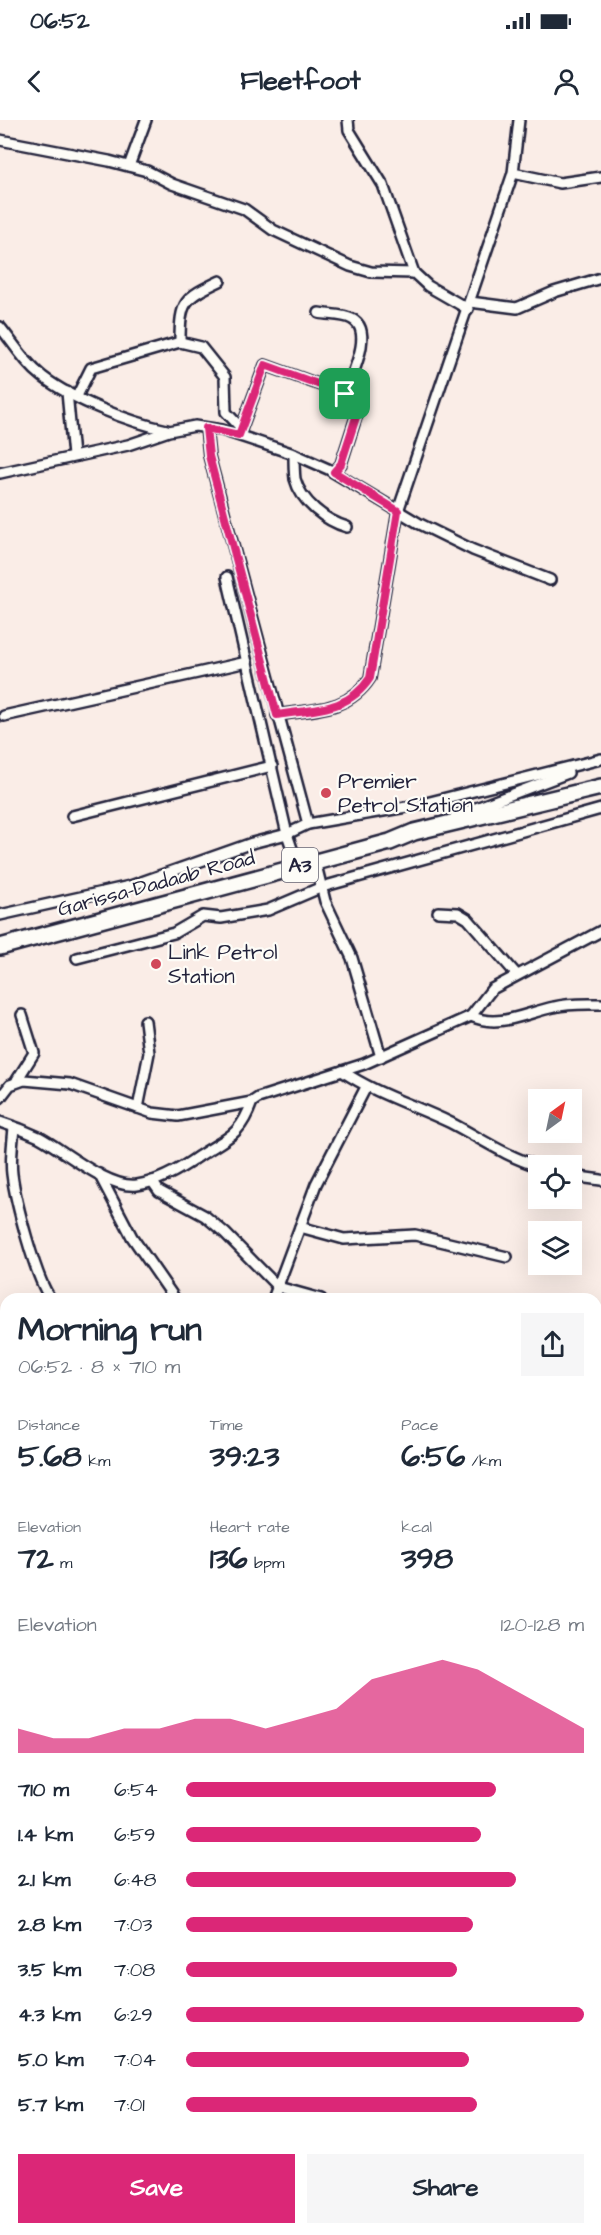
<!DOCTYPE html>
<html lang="en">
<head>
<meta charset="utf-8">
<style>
  body { margin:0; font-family:"Architects Daughter",sans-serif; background:#f6f6f7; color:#1f2937; height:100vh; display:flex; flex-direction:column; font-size:22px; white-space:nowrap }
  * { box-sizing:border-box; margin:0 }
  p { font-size:20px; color:#747a83 }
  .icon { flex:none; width:33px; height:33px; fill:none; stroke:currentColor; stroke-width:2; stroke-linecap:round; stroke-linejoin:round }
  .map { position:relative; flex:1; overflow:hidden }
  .details { position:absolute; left:0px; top:1173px; width:602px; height:942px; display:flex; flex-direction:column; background:#fff; border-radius:18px 18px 0 0; box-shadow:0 6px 24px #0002 }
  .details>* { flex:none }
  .needle { width:39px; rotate:33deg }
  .buttons { position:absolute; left:528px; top:969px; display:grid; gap:12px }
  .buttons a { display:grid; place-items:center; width:54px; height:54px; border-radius:0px; background:#fff; box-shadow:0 6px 24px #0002; font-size:30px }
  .pin { position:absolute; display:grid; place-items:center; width:51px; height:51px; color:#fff; margin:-26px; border-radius:12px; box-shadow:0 3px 9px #0006 }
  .round { display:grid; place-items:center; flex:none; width:63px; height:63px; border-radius:0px; background:#f6f6f7 }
  .headline { display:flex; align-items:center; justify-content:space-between; height:102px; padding:0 18px }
  h1 { font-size:33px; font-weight:700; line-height:45px }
  .stats { display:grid; grid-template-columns:repeat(3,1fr); gap:9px; height:102px; padding:6px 18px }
  .stats div { display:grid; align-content:center }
  .stats b { font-size:30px; font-weight:700 }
  .stats small { font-size:16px; font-weight:400 }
  .stats p { font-size:16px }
  .chart { height:168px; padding:12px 18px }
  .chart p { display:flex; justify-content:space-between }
  .chart svg { width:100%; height:108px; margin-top:6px; fill:#db2777; opacity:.7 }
  .action { display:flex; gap:12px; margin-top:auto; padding:12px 18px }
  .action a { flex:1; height:69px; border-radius:0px; background:#db2777; color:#fff; font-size:24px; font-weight:700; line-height:69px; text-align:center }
  .action a+a { background:#f6f6f7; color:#1f2937 }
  ul { padding:0 18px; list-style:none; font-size:20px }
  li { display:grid; grid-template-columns:96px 72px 1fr; align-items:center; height:45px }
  li i { height:15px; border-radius:8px; background:#db2777 }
  .status { display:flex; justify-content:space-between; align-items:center; height:42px; padding:0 30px; background:#fff; direction:ltr }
  .status svg { height:16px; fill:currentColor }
  header { display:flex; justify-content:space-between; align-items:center; height:78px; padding:0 18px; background:#fff; font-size:27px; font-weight:700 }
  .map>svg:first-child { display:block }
</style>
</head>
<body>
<div class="status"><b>06:52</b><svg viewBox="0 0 49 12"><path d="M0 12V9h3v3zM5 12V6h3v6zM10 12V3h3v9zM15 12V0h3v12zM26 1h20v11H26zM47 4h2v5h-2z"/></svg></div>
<header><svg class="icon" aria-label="back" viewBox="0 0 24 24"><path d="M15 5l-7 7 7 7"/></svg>Fleetfoot<svg class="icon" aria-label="person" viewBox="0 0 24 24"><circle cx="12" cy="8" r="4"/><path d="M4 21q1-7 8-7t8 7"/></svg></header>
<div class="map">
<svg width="601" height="2115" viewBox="0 0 601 2115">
  <rect width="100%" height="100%" fill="#faede7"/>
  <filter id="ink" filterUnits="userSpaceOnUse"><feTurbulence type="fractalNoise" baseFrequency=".0167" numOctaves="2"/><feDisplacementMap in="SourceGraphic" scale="12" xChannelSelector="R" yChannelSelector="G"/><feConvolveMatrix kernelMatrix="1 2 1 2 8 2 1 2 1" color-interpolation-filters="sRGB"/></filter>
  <g filter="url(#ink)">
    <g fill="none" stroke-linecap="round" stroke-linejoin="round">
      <polyline stroke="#5f87a3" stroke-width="3" points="596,2101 601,2102"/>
      <g stroke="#22223b" stroke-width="14">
        <g id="minor">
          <polyline points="348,0 349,10 383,65 414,153"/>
          <polyline points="0,20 109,41 147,51 172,64 244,89 273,110 350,146 371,152 414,153 428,166 468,189"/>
          <polyline points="129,46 146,0"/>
          <polyline points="513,53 560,63 601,57"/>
          <polyline points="470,182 517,188 554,172 601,158"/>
          <path d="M319,193C328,195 343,194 352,199C375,211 351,256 345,274"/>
          <path d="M0,207C14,224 25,243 43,257C73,280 129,302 167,310"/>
          <path d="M180,222C180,181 184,178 220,161"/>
          <polyline points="67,272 73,336"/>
          <polyline points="77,276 91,248 180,222 201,227 225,257 226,292 241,308"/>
          <polyline points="206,308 209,336 308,704"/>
          <polyline points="239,315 265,245 351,276 359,288 341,344 334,352"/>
          <path d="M294,334C294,342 294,351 295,359C301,382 326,401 347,407"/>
          <polyline points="0,353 128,325 169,311 195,306 222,310 294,334 328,349 420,404 473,430 550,460"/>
          <polyline points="227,457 287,714 298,746"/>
          <path d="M277,595C313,589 348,592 370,558L398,391L513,53L519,0"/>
          <polyline points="4,596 247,542"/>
          <polyline points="72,696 272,646"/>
          <polyline points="455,696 568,653"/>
          <polyline points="315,741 325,781 352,838 381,937"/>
          <polyline points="438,792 458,793 468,799 517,855"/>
          <polyline points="0,795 130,766 252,723 287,714 308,704 418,685 601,639"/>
          <polyline points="77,838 174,813 203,796 221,798 268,790 322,767 601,689"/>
          <path d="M471,896C499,909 525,893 554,887C568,883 586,884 601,884"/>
          <path d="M342,951C376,974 414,985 451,1003C480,1018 507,1037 538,1046"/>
          <polyline points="17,960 34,933 22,895"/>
          <polyline points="0,978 10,965 24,960 70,964 152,993 178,996 252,982 258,978 364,944 471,896 492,869 601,811"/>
          <polyline points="138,988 149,933 145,901"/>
          <path d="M0,1002C13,1006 26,1011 39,1017C64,1030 108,1069 137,1065C158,1062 182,1048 199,1036C228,1017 240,1016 252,982"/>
          <path d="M14,1007C13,1022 10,1039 12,1054C15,1079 36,1161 51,1179"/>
          <polyline points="99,1054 132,1117 175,1179"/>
          <polyline points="572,1056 601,1060"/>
          <polyline points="152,1061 159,1071 205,1096 225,1113 278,1167 321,1179"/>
          <polyline points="300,1107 344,1119 415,1115 507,1137"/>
          <polyline points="273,1179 316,1064 366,967"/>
          <polyline points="596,1225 601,1224"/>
          <polyline points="0,1244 6,1244"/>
          <polyline points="0,1305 6,1309"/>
          <polyline points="596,1310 601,1311"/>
          <polyline points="596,1400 601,1398"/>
          <polyline points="0,1484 6,1486"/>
          <polyline points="596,1534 601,1538"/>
          <polyline points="596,1648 601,1645"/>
          <polyline points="596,1704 601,1707"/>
          <polyline points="0,1725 6,1725"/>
          <polyline points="596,1859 601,1858"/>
          <polyline points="0,1874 6,1875"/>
          <polyline points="0,2083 6,2087"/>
          <polyline points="112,2109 215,2115"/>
          <polyline points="52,2115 54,2109"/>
        </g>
      </g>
      <g stroke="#22223b" stroke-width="20">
        <polyline id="trunk" points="0,827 390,722 414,712 601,667"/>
      </g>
      <use href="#minor" stroke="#fdfcf7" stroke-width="9"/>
      <use href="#trunk" stroke="#fdfcf7" stroke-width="15"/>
    </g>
  </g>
  <g fill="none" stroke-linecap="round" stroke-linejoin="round" filter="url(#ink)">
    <g stroke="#fff" stroke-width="12">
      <path id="route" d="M265,245L351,276L359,288L341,344L334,352L398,391L370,558C348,592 313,589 277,595L209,336L206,308L239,315Z"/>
    </g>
    <use href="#route" stroke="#db2777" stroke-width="8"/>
  </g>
  <g fill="#d1495b" stroke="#fdfcf7" stroke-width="2">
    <circle cx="326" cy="673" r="6"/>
    <circle cx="156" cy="844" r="6"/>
  </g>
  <g text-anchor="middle" stroke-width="4.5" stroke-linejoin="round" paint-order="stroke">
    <rect fill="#fdfcf7" stroke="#646373" stroke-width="1.5" x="282" y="728" width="36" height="34" rx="4.5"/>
    <g font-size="20" font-weight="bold" fill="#22223b">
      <text x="300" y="752">A3</text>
    </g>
    <g font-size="21" fill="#22223b" stroke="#fdfcf7" text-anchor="start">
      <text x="338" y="668">Premier<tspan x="338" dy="24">Petrol Station</tspan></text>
      <text x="168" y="839">Link Petrol<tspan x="168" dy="24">Station</tspan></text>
    </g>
    <g font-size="21" fill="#22223b" stroke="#fdfcf7">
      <text transform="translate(156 763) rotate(-15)" y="7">Garissa-Dadaab Road</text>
    </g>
  </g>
</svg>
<div class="buttons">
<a><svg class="needle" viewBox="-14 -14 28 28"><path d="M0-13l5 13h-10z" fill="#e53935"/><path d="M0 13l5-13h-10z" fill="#747a83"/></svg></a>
<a><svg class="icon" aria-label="locate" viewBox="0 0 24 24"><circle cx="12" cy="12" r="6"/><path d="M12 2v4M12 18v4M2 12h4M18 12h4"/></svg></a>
<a><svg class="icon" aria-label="layers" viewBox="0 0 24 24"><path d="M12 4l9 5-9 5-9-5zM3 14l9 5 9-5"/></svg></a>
</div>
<div class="pin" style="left:345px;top:274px;background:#1e9e55"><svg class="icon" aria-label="arrive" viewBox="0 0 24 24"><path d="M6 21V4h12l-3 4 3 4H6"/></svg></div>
<section class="details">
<div class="headline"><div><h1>Morning run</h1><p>06:52 · 8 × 710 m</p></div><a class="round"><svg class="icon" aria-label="share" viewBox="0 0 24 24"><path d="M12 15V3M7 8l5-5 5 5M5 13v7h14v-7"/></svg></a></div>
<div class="stats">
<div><p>Distance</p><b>5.68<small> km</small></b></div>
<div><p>Time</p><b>39:23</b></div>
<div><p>Pace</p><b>6:56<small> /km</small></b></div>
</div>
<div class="stats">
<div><p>Elevation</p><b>72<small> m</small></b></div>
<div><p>Heart rate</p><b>136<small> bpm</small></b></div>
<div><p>kcal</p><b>398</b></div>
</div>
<div class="chart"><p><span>Elevation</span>120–128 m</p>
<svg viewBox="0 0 160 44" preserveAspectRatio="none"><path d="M0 44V34L10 38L20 38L30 34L40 34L50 30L60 30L70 34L80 30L90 26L100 14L110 10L120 6L130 10L140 18L150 26L160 34V44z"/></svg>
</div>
<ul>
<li><b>710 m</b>6:54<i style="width:78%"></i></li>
<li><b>1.4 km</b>6:59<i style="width:74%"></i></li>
<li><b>2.1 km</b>6:48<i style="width:83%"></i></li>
<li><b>2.8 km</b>7:03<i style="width:72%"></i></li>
<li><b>3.5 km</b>7:08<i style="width:68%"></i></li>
<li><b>4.3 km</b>6:29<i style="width:100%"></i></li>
<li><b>5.0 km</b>7:04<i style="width:71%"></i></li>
<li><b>5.7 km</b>7:01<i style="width:73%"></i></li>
</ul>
<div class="action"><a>Save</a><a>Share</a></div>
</section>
</div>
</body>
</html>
